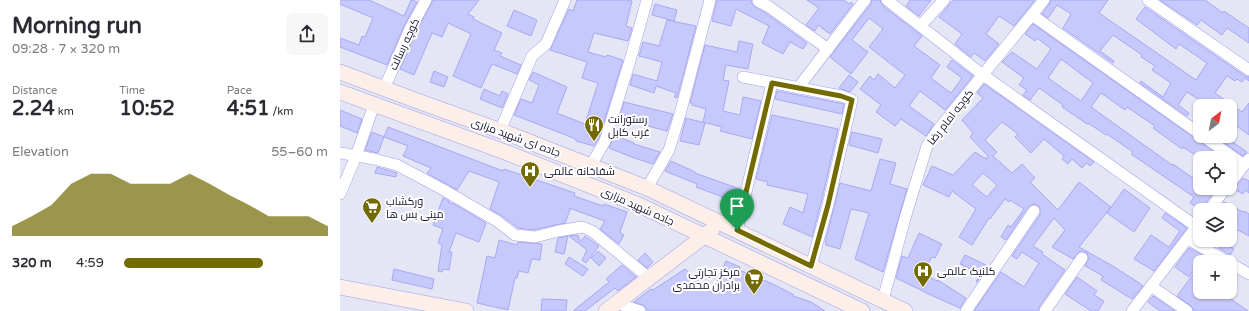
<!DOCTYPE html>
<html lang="en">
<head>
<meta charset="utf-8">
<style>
  body { margin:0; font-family:"Varela Round",Cairo,sans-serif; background:#f7f7f7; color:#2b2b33; height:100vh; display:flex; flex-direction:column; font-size:15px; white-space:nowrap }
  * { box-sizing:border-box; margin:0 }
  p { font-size:13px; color:#7c7c81 }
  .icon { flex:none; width:22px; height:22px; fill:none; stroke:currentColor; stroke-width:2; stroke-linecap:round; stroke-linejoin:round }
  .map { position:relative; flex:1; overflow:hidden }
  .sheet { display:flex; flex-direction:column; background:#fff; width:340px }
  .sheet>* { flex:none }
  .needle { width:26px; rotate:32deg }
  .fabs { position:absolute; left:853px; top:99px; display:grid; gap:8px }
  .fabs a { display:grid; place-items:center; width:44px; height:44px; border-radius:8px; background:#fff; box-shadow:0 1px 3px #0004; font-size:20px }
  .pin { position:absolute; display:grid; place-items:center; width:34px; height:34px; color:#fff; margin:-41px -17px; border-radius:50% 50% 50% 0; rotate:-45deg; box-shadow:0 0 4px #0007 }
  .pin .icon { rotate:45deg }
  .round { display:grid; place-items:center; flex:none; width:42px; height:42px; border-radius:8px; background:#f7f7f7 }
  .summary { display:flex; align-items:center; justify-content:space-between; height:68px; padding:0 12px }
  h1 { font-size:22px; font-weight:700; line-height:30px }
  .metrics { display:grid; grid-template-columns:repeat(3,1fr); gap:6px; height:68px; padding:4px 12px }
  .metrics div { display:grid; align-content:center }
  .metrics b { font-size:20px; font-weight:700 }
  .metrics small { font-size:11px; font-weight:400 }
  .metrics p { font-size:11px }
  .chart { height:112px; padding:8px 12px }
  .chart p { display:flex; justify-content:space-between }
  .chart svg { width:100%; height:72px; margin-top:4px; fill:#736a02; opacity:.7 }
  ul { padding:0 12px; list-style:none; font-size:13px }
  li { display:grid; grid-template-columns:64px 48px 1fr; align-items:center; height:30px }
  li i { height:10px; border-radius:5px; background:#736a02 }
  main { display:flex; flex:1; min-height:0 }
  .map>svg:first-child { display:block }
</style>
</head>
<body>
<main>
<section class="sheet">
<div class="summary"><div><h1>Morning run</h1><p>09:28 · 7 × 320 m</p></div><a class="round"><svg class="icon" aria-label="share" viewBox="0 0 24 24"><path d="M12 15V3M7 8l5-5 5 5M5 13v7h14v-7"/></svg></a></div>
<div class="metrics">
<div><p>Distance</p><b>2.24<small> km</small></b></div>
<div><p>Time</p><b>10:52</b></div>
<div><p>Pace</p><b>4:51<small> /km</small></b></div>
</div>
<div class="chart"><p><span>Elevation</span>55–60 m</p>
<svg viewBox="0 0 160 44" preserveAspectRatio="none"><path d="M0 44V38L10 32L20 25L30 12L40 6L50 6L60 12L70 12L80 12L90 6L100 12L110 19L120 25L130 32L140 32L150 32L160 38V44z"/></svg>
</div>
<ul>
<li><b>320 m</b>4:59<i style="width:68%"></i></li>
</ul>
</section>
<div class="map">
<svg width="909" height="311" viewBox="0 0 909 311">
  <rect width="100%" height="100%" fill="#e4e5f5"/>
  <g fill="#c7c8fc" stroke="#a8a9f4" fill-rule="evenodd">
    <polygon points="0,0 29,0 64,16 71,0 77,2 64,26 47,65 0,47 0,38 19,45 22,36 25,37 33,18 0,4"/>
    <polygon points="93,0 139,0 128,14 134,17 133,19 162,33 154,50 162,53 160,56 181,65 177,74 152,64 141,88 113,76 131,34 108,23 102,37 92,33 74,75 60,69 76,32"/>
    <polygon points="237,0 286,0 292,1 286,26 292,28 288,41 254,33 248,52 266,57 267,55 283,60 259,138 254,146 236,141 236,139 174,115 181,99 192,103 199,85 189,80 193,72 227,87 217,113 245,124 258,83 242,78 247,62 210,50 229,9 233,11"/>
    <polygon points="377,0 411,0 412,4 415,7 424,12 467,43 463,49 450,42 443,54 422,43 429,26 396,9 391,26 372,21"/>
    <polygon points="467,0 504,0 509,4 511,2 513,4 490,34 478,25 475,31 466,25 479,8"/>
    <polygon points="532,0 540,0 543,6 582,36 574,46 600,65 591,78 611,93 622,78 607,67 612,60 633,76 605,110 580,91 569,106 594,124 586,136 561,119 555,126 536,112 541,105 520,89 530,76 534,80 538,74 555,88 565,75 529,47 543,29 542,28 529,18 512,40 528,52 511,74 490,57 531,4"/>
    <polygon points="570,0 591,0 579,16 566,6"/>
    <polygon points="613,0 695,0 674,26 659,16 646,34 659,44 645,61 634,53 631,57 615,44 622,34 599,17"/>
    <polygon points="711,0 768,0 759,13 856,80 867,63 839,44 836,49 796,19 805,7 905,76 909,77 909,81 905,78 902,82 897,79 895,81 887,76 875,93 902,112 909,103 909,135 890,121 890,106 869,106 847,92 838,105 849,113 847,116 800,83 801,81 823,97 831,83 812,70 815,66 801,57 802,55 773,35 760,51 774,61 773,63 723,28 731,14 717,5 708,18 702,14 709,4"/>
    <polygon points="820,0 865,0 883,13 884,11 909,28 909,43 887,28 882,35 861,20 857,25"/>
    <polygon points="315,4 337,10 334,21 312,15"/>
    <polygon points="174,10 197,20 191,36 167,26"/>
    <polygon points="327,20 356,26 337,98 334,97 336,93 316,86 314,93 290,85 293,74 317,81 322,62 299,56 303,42 319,46"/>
    <path d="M693,24L880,156L879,158H860L843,147L842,149L813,128L815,126L787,107L785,110L761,93L751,107L832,165L833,164L860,183V188H868L874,192L863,206L862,210L850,203L854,197L791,154L793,152L767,134L766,135L748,123L747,124L722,107L723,105L699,88L690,100L683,95L687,90L679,85L684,78L662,62L672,52L697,69L711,49L697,38L695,41L685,34ZM721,59L753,83L741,101L708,78Z"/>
    <polygon points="399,41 413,44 408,69 386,65 383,80 389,81 383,111 400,115 403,97 421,101 412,139 380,131 382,127 363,122 366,109 352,105 352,103 350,103 365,45 397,52"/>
    <polygon points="94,71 108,77 104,87 90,82"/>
    <polygon points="509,75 518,82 510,92 499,88"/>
    <path d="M644,84L754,162L750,166L747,163L742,168L732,159L728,164L722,159L724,156L704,139L691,153L675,137L678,134L662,122L645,140L657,152L653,156L672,173L682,164L695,178L690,182L718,210L739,182L771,207L739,247L771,265L801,284L803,286L792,299L761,280L763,276L745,266L749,258L746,252H739L733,259L712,247L725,230L714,218L693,246L703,252L702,254L725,270L699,307L698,311H634L661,272L684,287L699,263L682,252L677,259L672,256L700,215V208L698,205L694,204L688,207L666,240L661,237L668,225L671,227L684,209L670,200L669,202L665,199L650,219L649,218L632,245L619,237L636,209L612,191L609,197L583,185L592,166L613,175L635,152L646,159L648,156L630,137L633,133L622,120L643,98L637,93ZM643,173L657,185L647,197L632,185Z"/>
    <polygon points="144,89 160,96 162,91 168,94 162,108 140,99"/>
    <polygon points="437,91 499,103 504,104 502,114 435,99"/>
    <polygon points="284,102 333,114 327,131 308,126 308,124 280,115"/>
    <polygon points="0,110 22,119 17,133 0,126"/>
    <polygon points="432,115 498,129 481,203 472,237 443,224 450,207 463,213 468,194 427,185 428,182 416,179"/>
    <polygon points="346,118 365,123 359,145 340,141"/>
    <polygon points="48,127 163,171 164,169 235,193 234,196 263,206 264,204 287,212 280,232 284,235 279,244 260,229 265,221 229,208 230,210 225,223 193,230 178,228 161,215 150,209 159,182 129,171 117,190 87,173 91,168 63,156 68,146 44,137"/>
    <polygon points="32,132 44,137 38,153 25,150"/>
    <polygon points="512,132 542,139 538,153 509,145"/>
    <polygon points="274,135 294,143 294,144 320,152 313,164 294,158 269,148"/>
    <polygon points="883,136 884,136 907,152 903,156 880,140"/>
    <polygon points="540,159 556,163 550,184 567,189 543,272 515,259 529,213 511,209 500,249 486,245 486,243 485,243 500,183 531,191"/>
    <polygon points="331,161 355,172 355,173 400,189 396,202 356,187 357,184 325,171"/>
    <polygon points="37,167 57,173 56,177 35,173"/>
    <polygon points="903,178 909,181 909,193 905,190 903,194 894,189"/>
    <polygon points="784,189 810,208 794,232 767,213"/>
    <polygon points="103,198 109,201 108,202 116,205 146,223 139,242 116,233 109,252 112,252 109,270 103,269 102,272 98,271 102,245 98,243 103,229 93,225"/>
    <polygon points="884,202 903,212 904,211 909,214 909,236 890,226 890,210 878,210"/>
    <polygon points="825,213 847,228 814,271 794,259 811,235 829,247 840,231 822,218"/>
    <polygon points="579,233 602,244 595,258 592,257 583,273 597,281 598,280 626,298 620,308 595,297 556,278 562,256 568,258"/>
    <polygon points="238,235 240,242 245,236 259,246 246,263 242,260 247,250 229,236"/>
    <polygon points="228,236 224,254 215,252 218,238"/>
    <polygon points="159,240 177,245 178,242 202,244 200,260 192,259 188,273 179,271 177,278 175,278 168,310 137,303 147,256 155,258"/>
    <polygon points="883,242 894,249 890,255 879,248"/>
    <polygon points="849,248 864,256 849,277 835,267"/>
    <polygon points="258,251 266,258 259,266 251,258"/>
    <polygon points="305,253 313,262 307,268 298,260"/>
    <polygon points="625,255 648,266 637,282 636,282 640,274 620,264"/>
    <polygon points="229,257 248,269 243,276 225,264"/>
    <polygon points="386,261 400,267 399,270 433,284 454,295 453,296 471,302 485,311 307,311 305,306 294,302 311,289 313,290 345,269 372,293"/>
    <polygon points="282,265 296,277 278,291 275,288 245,311 233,311 269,282 266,279"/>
    <polygon points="54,269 94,279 92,289 52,280"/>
    <polygon points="855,272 860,276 860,292 881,292 908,311 854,311 851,306 837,296"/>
    <polygon points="737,277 757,291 754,295 764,301 758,311 751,311 725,294"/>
    <polygon points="813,296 835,311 820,311 808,302"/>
    <polygon points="202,299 227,300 226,311 201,311"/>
  </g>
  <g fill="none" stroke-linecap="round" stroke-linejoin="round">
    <g stroke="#a1a1eb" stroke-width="12">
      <g id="street">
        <polyline points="547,0 643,75 857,227"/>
        <polyline points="808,0 909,70"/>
        <polyline points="418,1 428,6 488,49"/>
        <polyline points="692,15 860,134"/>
        <polyline points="581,25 604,0"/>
        <polyline points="403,77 501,96 512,100 488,205 471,266"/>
        <polyline points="458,88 525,0"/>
        <polyline points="44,89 70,29 86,0"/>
        <polyline points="160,131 192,56 206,44 225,0"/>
        <polyline points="863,136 904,165"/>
        <polyline points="0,153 34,159 57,165 102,189 157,221 175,235 195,237 218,231 242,227 252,231 309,278"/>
        <polyline points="251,165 265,141 289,64 307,0"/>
        <polyline points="890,183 909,159"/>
        <polyline points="307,188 329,150 340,114 370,0"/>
        <polyline points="0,194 16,156 34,105"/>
        <polyline points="869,210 886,188"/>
        <polyline points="397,230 432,83"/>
        <polyline points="848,239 888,262"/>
        <polyline points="890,263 909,274"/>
        <polyline points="811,286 847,311"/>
        <polyline points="543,300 565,218 587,146 601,126 704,0"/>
        <polyline points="276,303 300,311"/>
        <polyline points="626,311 694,211"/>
        <polyline points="705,311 742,258"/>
        <polyline points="792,311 860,222"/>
      </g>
    </g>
    <g stroke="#a1a1eb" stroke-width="16">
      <g id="secondary">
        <polyline points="0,72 83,103 172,135 307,188 565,311"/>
        <polyline points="0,92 165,152 299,205 522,311"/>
        <polyline points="0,287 126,311"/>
        <polyline points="266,311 372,230"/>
      </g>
    </g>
    <use href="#street" stroke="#fff" stroke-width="11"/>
    <use href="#secondary" stroke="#fceee8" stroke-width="15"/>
  </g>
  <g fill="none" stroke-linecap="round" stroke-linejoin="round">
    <g stroke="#fff" stroke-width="8">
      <polygon id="route" points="432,83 501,96 512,100 488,205 471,266 397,230"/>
    </g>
    <use href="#route" stroke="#736a02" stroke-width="5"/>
  </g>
  <defs>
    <g id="restaurant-pin" transform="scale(1)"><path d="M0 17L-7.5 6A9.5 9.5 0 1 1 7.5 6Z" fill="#736a02" stroke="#fff"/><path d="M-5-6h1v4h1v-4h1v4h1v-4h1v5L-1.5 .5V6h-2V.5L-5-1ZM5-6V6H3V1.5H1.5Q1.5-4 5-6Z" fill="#fff"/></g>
    <g id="hospital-pin" transform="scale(1)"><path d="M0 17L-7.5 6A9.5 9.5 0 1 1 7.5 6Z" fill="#736a02" stroke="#fff"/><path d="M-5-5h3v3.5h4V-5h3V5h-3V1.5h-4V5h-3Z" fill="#fff"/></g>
    <g id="supermarket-pin" transform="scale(1)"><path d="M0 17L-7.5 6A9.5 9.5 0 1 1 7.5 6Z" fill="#736a02" stroke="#fff"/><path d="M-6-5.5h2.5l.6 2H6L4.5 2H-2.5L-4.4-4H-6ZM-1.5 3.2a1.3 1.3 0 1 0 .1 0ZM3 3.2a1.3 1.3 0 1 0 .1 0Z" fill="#fff"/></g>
  </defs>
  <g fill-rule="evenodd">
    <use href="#restaurant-pin" x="254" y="125"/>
    <use href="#hospital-pin" x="190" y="171"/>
    <use href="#supermarket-pin" x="32" y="207"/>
    <use href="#hospital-pin" x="583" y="271"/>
    <use href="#supermarket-pin" x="414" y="278"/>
  </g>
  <g text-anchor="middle" stroke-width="4" stroke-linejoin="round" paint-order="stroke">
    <g font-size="11" fill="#14132e" stroke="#fff">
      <text transform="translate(64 44) rotate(-65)" y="4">کوچه رسالت</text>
      <text transform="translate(610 117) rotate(-52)" y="4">کوچه امام رضا</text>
      <text transform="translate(176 137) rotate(20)" y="4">جاده ای شهید مزاری</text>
      <text transform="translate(298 206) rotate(24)" y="4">جاده شهید مزاری</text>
    </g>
    <g font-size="11" fill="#14132e" stroke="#fff" text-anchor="start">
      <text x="268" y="123">رستورانت<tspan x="268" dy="13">غرب کابل</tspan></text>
      <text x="204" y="175">شفاخانه عالمی</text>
      <text x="46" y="205">ورکشاب<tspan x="46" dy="13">مینی بس ها</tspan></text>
      <text x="597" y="275">کلنیک عالمی</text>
      <text x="400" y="276" text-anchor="end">مرکز تجارتی<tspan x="400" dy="13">برادران محمدی</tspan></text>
    </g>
  </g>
</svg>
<div class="fabs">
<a><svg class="needle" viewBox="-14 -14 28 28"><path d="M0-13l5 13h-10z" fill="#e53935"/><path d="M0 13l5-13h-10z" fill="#7c7c81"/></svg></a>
<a><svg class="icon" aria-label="locate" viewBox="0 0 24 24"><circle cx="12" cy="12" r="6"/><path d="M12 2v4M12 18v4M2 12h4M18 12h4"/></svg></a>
<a><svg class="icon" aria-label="layers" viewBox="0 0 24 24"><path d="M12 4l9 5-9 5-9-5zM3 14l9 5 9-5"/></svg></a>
<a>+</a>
</div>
<div class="pin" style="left:397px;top:230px;background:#1e9e55"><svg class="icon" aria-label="arrive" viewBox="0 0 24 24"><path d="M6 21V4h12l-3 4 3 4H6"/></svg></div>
</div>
</main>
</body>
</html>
